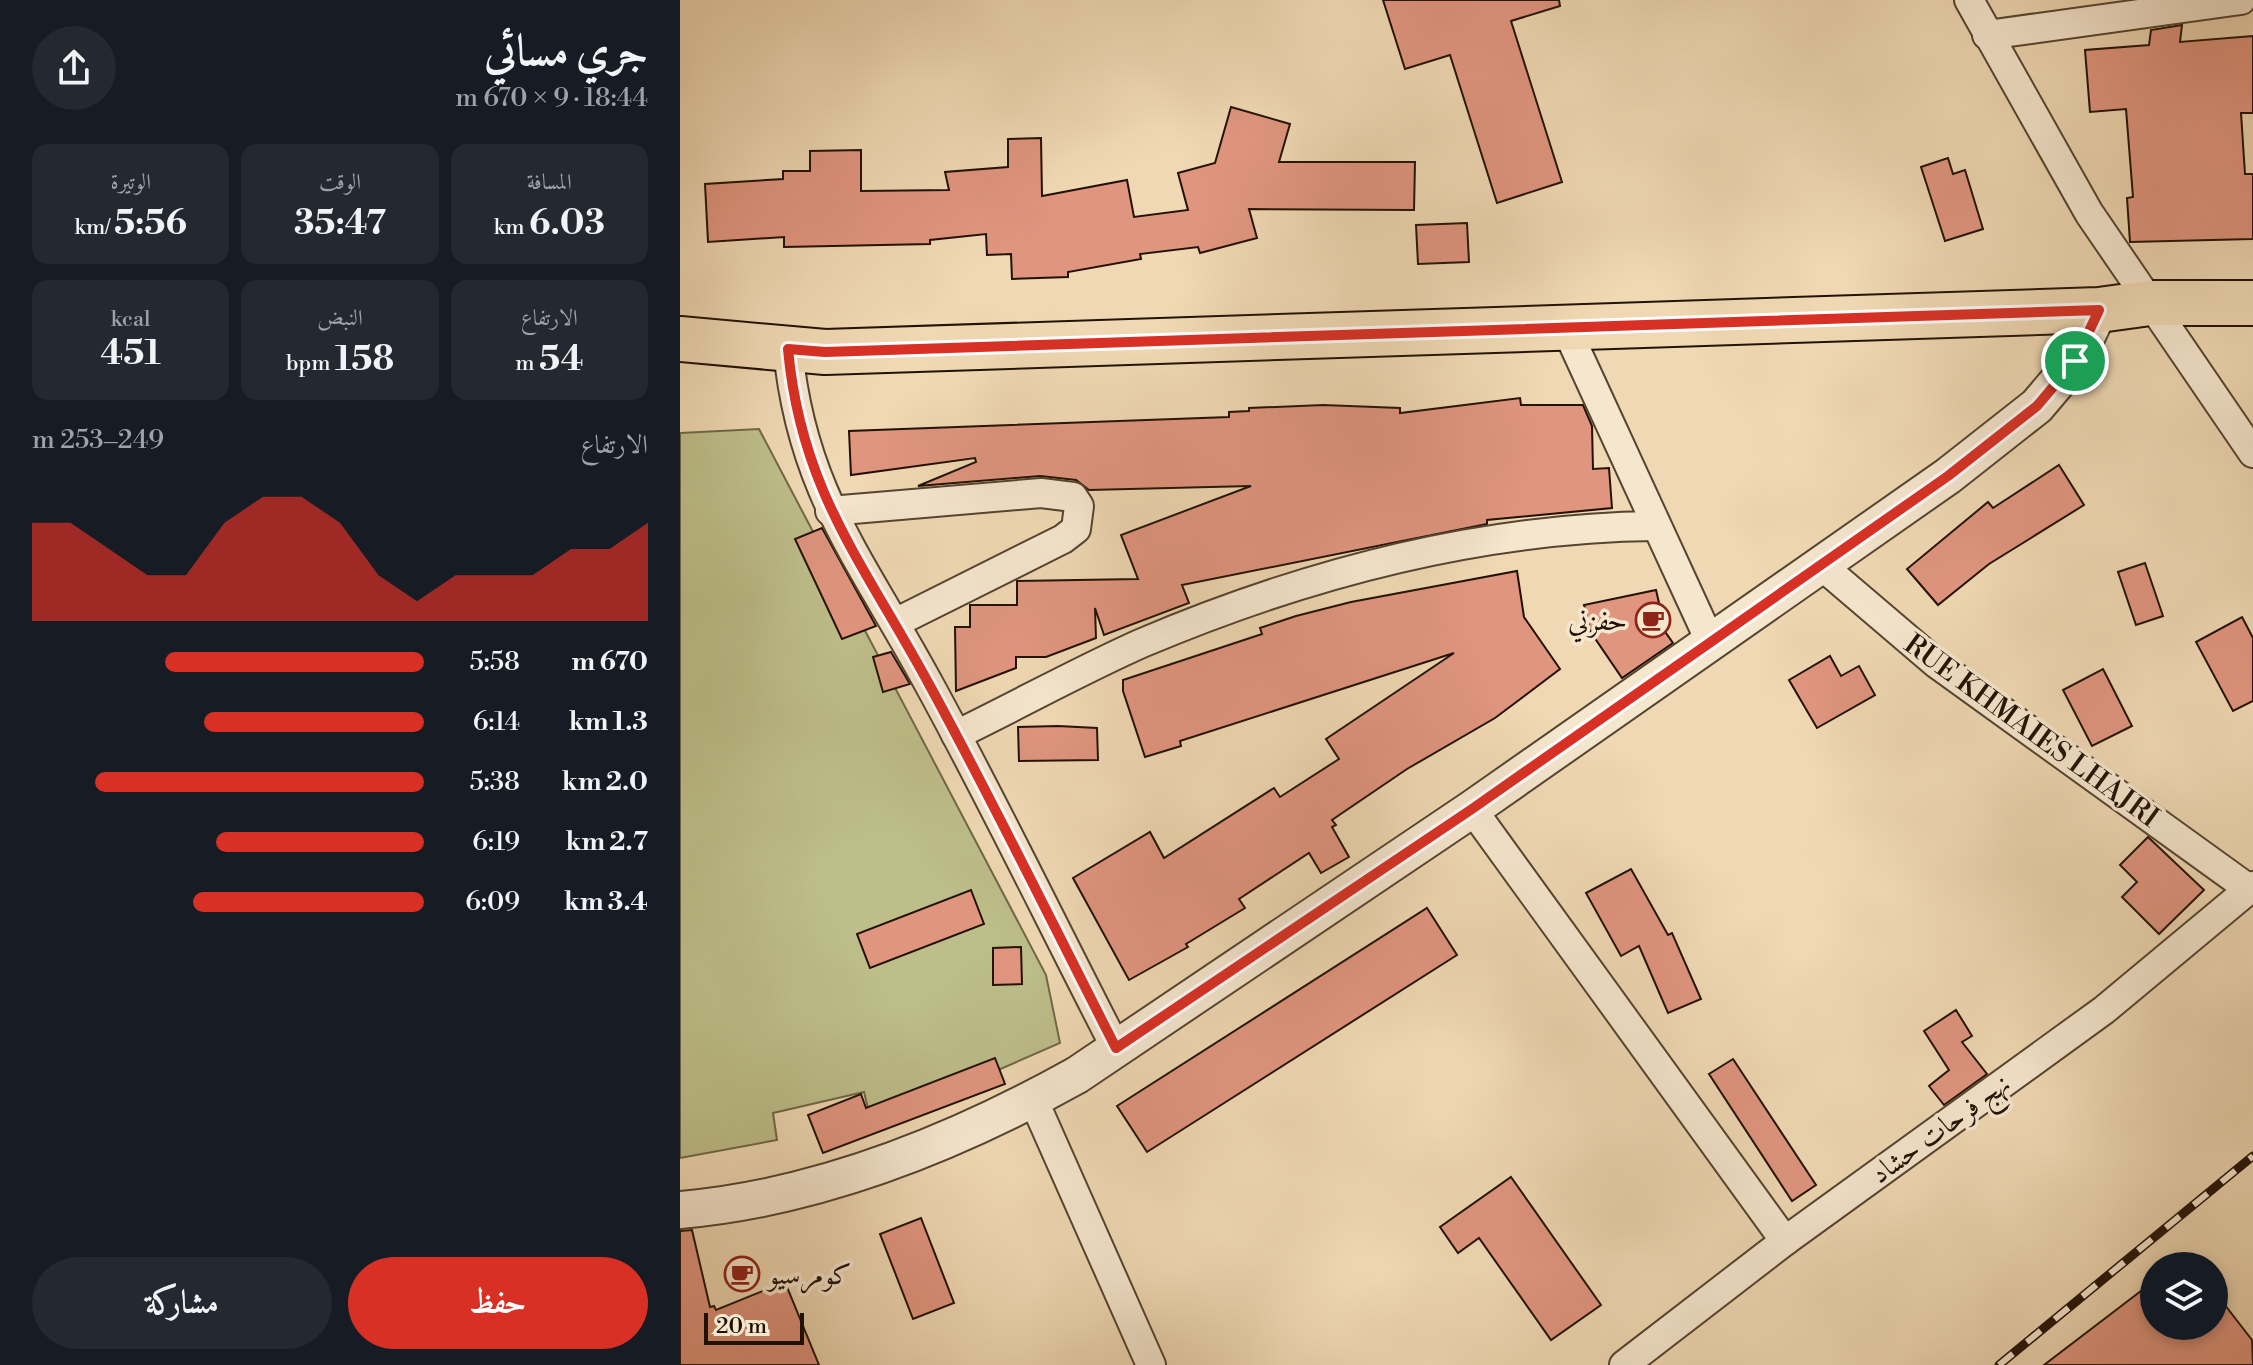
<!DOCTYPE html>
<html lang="ar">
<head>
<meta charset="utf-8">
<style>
  body { margin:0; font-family:"Libre Bodoni",Amiri,serif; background:#242831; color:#f1f3f6; direction:rtl; height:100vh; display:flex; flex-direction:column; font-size:30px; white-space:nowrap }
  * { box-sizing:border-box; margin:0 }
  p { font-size:26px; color:#9ea1a6 }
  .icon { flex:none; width:44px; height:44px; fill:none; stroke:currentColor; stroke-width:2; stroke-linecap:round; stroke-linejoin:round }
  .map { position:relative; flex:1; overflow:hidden; direction:ltr }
  .side { display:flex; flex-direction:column; background:#171b24; width:680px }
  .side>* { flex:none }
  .tools { position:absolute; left:1460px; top:1252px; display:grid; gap:16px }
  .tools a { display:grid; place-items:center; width:88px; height:88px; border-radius:50%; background:#171b24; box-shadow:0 4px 12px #0003; font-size:40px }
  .scale { position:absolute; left:24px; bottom:20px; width:100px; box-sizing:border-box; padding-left:8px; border:4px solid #221205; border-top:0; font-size:22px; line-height:28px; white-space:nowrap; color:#221205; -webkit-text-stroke:6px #f5e6ce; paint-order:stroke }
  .pin { position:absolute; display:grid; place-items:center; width:68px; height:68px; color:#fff; margin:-34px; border:4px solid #fff; border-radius:50%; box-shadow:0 2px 8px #0007 }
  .round { display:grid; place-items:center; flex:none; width:84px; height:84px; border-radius:42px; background:#242831 }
  .head { display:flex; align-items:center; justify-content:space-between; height:136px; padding:0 32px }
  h1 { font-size:44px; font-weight:800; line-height:60px }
  .metrics { display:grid; grid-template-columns:repeat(3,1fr); gap:12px; height:136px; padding:8px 32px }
  .metrics div { display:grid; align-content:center; border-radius:16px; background:#242831; text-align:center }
  .metrics b { font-size:34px; font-weight:800 }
  .metrics small { font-size:22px; font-weight:400 }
  .metrics p { font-size:22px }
  .chart { height:224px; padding:16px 32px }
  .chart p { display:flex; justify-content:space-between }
  .chart svg { width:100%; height:144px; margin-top:8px; fill:#d93025; opacity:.7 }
  .cta { display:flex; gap:16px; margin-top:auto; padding:16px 32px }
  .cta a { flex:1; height:92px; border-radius:48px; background:#d93025; color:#fff; font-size:32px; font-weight:800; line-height:92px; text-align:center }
  .cta a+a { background:#242831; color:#f1f3f6 }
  ul { padding:0 32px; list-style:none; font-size:26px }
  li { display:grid; grid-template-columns:128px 96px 1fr; align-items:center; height:60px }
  li i { height:20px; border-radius:10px; background:#d93025 }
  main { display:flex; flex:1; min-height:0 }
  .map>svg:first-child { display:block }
</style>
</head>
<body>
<main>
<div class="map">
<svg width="1573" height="1365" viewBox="0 0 1573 1365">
  <rect width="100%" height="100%" fill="#efd8b3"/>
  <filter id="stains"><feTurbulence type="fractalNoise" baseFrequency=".0025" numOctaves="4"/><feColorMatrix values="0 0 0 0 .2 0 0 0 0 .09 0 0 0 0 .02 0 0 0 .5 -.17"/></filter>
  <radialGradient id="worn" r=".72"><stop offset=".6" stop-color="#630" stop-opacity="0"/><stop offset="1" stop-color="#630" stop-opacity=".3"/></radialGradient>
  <polygon fill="#bdbe8a" stroke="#706848" stroke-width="2" points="79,429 366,975 380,1043 192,1125 184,1092 93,1113 97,1140 0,1158 0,433"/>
  <g fill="#e0957f" stroke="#221205" stroke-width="2">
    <polygon points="703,0 879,0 880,6 831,21 882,182 817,203 770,55 725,69"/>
    <polygon points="1502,25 1500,42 1573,36 1573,113 1561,113 1565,174 1573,174 1573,239 1450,242 1447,198 1453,197 1446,109 1410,112 1405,50 1469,45 1471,30"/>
    <polygon points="551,107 610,124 599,162 735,162 734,210 569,209 577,238 520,253 518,247 460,254 461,259 388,272 388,277 332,279 331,254 307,255 306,234 250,240 250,244 104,247 104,237 28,242 25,184 103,179 103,171 130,171 130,151 181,150 181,191 269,190 265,172 328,167 328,139 361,138 362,196 447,180 454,217 508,210 498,173 535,163"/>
    <polygon points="1268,158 1273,174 1285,170 1303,229 1265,241 1241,167"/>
    <polygon points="787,223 789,262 738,264 736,225"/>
    <polygon points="840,398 841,405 903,405 912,426 913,469 929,468 932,508 807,520 807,524 502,585 509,603 424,635 415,608 416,638 366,657 336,657 336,668 276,691 275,627 290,627 290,605 337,605 337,581 458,579 441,535 571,486 409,490 396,480 360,476 238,486 296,462 295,458 171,475 169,431 549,417 549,412 569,411 569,408 643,405 720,408 720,413"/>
    <polygon points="1379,465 1404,505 1309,564 1258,605 1227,569 1308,502 1313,508"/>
    <polygon points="142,528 196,626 162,639 115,539"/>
    <polygon points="1465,563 1483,616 1456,625 1438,572"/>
    <polygon points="837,571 844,617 880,669 815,718 727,769 652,820 656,825 652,827 669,857 641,873 629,853 559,899 565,908 506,944 508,947 449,980 393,878 470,832 484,858 594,788 600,797 659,759 646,739 774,653 500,741 501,746 465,757 443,691 443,680 582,634 580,628 616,616 671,602"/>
    <polygon points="976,590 986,633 993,643 942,678 910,631 904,605"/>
    <polygon points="1562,617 1573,638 1573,701 1553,711 1516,642"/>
    <polygon points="211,652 230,684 203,692 193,657"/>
    <polygon points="1150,656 1161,676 1179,666 1195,695 1137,728 1109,680"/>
    <polygon points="1423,669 1452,726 1412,746 1383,690"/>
    <polygon points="378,726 417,728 418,760 339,761 338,727"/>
    <polygon points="1468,837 1524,890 1479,934 1442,897 1457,882 1440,865"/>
    <polygon points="951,869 988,935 992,933 1021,999 988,1013 959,946 941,956 906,893"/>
    <polygon points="291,890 304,924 190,968 177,934"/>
    <polygon points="747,908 777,955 467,1152 437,1106"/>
    <polygon points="341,947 342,984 313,985 313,948"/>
    <polygon points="1276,1010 1292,1036 1282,1042 1307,1074 1264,1105 1249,1086 1269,1070 1244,1031"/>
    <polygon points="315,1058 325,1084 143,1153 128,1115 181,1094 186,1108"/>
    <polygon points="1053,1059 1136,1185 1112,1201 1029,1074"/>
    <polygon points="831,1177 921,1305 871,1340 799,1238 778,1253 760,1227"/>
    <polygon points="241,1218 274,1303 233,1319 200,1234"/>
    <polygon points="12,1230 30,1307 34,1306 36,1310 105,1282 139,1365 0,1365 0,1231"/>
    <polygon points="1474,1281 1474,1326 1534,1326 1534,1291 1572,1340 1573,1365 1364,1365"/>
  </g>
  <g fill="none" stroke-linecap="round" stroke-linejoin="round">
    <g stroke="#554430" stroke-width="32">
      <g id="minor">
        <polyline points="1289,0 1409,213 1573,453"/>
        <polyline points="1307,35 1561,0"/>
        <polyline points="885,326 1030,641"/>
        <path d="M108,349C121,492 185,565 250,686C315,805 374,928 436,1048"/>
        <polyline points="150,511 361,493 393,497 399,506 396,529 383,539 215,623"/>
        <polyline points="1141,565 1257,664 1569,889"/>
        <path d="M276,735C338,705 399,671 462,643C625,574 798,528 975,526"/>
        <polyline points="792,809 1105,1241"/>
        <polyline points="353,1099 471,1365"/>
        <polyline points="944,1365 1105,1241 1424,1010 1573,886"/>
      </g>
    </g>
    <g stroke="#554430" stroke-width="40">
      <path id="tertiary" d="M0,1210C138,1198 277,1142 397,1075L792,809L1268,476L1357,406L1395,361L1419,310"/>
    </g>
    <g stroke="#221205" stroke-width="48">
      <polyline id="primary" points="0,339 145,352 1419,310 1470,303 1573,303"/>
    </g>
    <use href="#minor" stroke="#f5e6ce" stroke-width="28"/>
    <use href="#tertiary" stroke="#f5e6ce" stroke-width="36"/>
    <use href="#primary" stroke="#efd8b3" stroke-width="44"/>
    <g stroke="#221205" stroke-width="9">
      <polyline id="rail" points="1319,1365 1573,1156"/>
    </g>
    <use href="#rail" stroke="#f5e6ce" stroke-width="6" stroke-dasharray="18" stroke-linecap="butt"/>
  </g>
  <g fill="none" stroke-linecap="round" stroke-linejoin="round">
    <g stroke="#fff" stroke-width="16">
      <path id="route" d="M1419,310L1395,361L1357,406L1268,476L792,809L436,1048C374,927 315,805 250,686C185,565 121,492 108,349L145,352Z"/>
    </g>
    <use href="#route" stroke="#d93025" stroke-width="10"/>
  </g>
  <defs>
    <g id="cafe-ring" transform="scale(1.8)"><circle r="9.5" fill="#f5e6ce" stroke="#8f2418" stroke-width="1.5"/><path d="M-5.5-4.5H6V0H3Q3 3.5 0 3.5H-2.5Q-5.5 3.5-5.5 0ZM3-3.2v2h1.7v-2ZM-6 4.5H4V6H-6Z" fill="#8f2418"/></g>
  </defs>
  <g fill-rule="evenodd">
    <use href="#cafe-ring" x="973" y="620"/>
    <use href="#cafe-ring" x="62" y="1274"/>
  </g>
  <g text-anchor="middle" stroke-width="7" stroke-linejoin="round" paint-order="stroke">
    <g font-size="28" fill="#221205" stroke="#f5e6ce" text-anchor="end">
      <text x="947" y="630">حفزني</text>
      <text x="88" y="1284" text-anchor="start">كومرسيو</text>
    </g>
    <g font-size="28" fill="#221205" stroke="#f5e6ce">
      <text transform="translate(1352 730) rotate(36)" y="10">RUE KHMAIES LHAJRI</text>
      <text transform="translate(1260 1128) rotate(-36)" y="10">نهج فرحات حشاد</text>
    </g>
  </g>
  <rect width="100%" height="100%" filter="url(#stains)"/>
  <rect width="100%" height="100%" fill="url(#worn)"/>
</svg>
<div class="tools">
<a><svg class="icon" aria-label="layers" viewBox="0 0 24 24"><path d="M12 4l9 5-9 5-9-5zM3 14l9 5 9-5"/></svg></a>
</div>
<div class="scale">20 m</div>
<div class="pin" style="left:1395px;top:361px;background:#1e9e55"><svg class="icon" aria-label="arrive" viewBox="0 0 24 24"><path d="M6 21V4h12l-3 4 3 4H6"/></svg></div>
</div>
<section class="side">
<div class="head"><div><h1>جري مسائي</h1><p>18:44 · 9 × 670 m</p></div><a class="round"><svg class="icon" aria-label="share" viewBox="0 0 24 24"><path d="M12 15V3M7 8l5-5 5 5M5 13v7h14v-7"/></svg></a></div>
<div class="metrics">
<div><p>المسافة</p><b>6.03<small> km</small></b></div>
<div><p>الوقت</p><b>35:47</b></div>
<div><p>الوتيرة</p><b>5:56<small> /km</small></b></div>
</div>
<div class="metrics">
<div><p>الارتفاع</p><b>54<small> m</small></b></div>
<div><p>النبض</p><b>158<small> bpm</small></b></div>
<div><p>kcal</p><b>451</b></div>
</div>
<div class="chart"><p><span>الارتفاع</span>249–253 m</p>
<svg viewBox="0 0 160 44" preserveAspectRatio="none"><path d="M0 44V14L10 14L20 22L30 30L40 30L50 14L60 6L70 6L80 14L90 30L100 38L110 30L120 30L130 30L140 22L150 22L160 14V44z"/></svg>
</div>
<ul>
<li><b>670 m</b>5:58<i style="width:66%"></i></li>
<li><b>1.3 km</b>6:14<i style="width:56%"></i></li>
<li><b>2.0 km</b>5:38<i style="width:84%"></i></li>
<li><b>2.7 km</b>6:19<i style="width:53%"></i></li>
<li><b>3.4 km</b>6:09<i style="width:59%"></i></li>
</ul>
<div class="cta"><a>حفظ</a><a>مشاركة</a></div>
</section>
</main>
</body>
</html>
